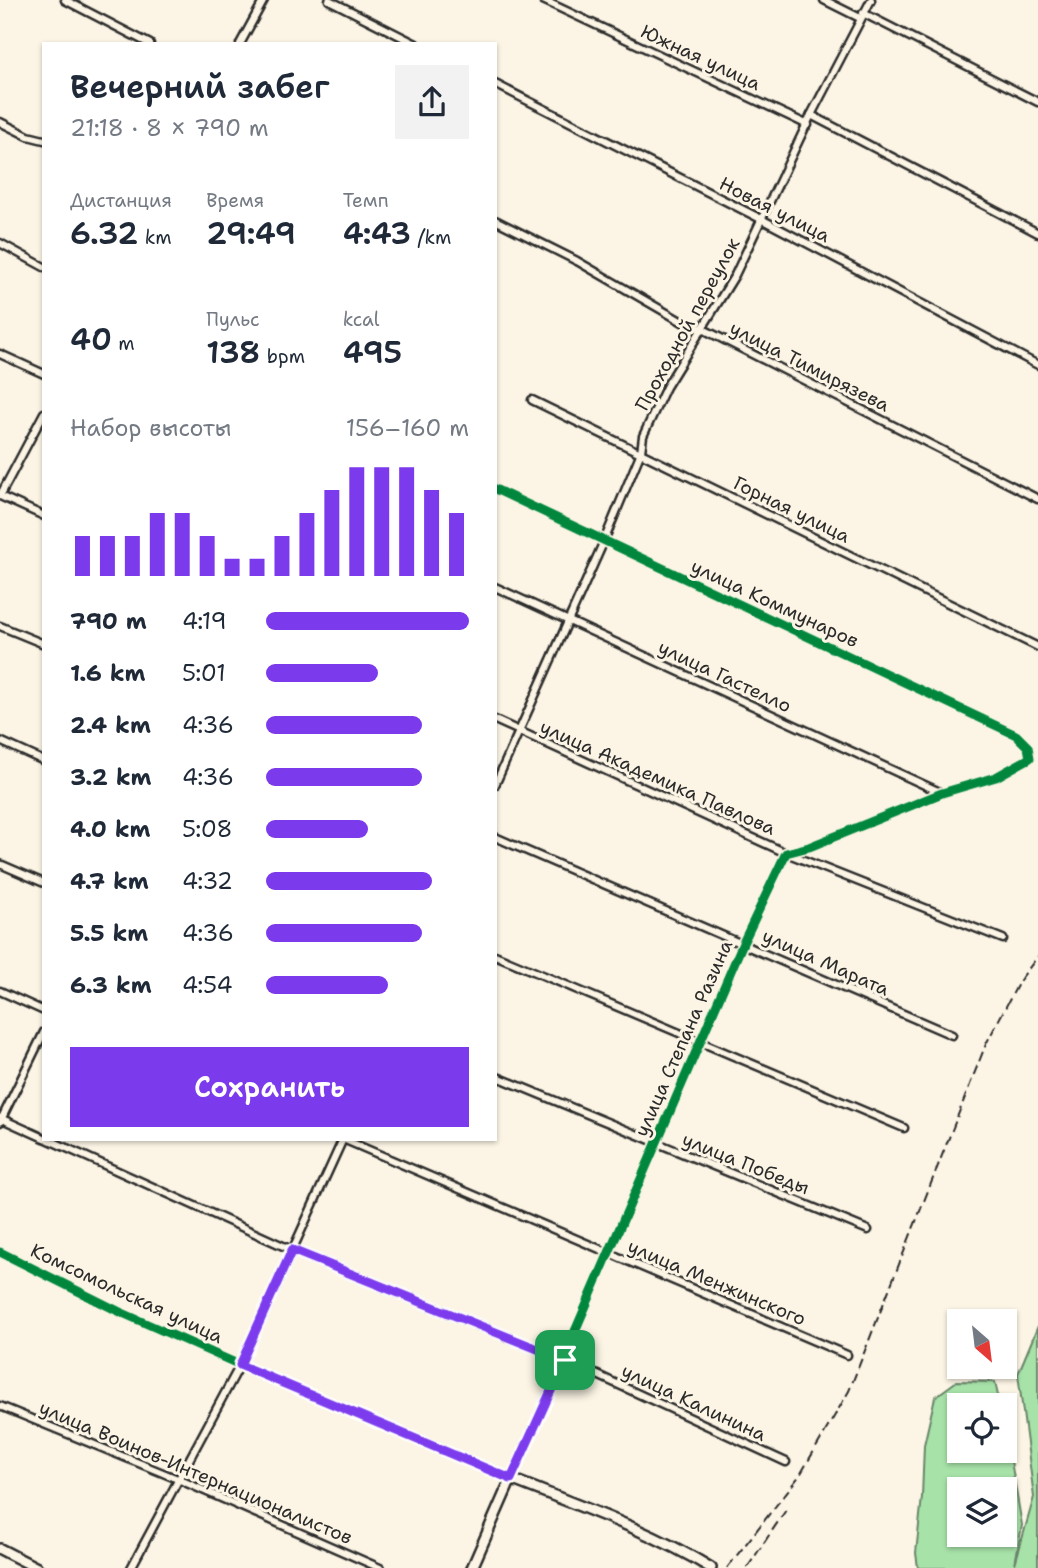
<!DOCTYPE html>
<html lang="ru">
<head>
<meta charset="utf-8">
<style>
  body { margin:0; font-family:"Shantell Sans",sans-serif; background:#f2f2f3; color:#1f2937; height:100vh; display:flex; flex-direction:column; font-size:26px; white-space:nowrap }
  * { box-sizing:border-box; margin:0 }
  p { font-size:23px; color:#747a83 }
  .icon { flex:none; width:38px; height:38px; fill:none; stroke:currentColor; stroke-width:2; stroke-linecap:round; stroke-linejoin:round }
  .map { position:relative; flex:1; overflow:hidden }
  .panel { position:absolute; left:42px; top:42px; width:455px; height:1099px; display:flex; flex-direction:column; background:#fff; border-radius:0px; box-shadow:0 2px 5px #0004 }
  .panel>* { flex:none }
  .needle { width:46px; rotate:152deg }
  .tools { position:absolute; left:947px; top:1309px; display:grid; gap:14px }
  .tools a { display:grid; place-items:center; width:70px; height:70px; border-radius:0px; background:#fff; box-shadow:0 2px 5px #0004; font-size:35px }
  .pin { position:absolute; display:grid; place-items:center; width:60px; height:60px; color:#fff; margin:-30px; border-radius:14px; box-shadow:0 4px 10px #0006 }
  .round { display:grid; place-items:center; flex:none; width:74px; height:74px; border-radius:0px; background:#f2f2f3 }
  .head { display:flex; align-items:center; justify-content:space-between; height:119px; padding:0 28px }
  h1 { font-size:32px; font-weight:600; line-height:52px }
  .stats { display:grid; grid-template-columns:repeat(3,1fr); gap:10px; height:119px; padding:7px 28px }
  .stats div { display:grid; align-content:center }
  .stats b { font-size:30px; font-weight:600 }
  .stats small { font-size:19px; font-weight:400 }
  .stats p { font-size:19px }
  .chart { height:196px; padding:14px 28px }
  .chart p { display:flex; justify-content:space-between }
  .chart svg { width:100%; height:126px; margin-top:7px; stroke:#7c3aed; stroke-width:6 }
  .button { display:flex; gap:14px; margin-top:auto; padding:14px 28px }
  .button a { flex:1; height:80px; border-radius:0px; background:#7c3aed; color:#fff; font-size:28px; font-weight:600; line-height:80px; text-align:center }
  ul { padding:0 28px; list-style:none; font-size:23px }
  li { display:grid; grid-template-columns:112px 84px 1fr; align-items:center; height:52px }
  li i { height:18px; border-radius:9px; background:#7c3aed }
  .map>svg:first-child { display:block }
</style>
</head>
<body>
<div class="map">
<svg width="1038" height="1568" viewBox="0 0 1038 1568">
  <rect width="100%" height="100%" fill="#fcf5e5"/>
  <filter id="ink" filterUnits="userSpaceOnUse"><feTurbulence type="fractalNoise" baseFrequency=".0143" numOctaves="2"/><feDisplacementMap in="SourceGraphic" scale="14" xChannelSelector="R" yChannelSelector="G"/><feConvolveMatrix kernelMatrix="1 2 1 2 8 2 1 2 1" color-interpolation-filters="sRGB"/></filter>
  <g filter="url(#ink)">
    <path fill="#a7e2a8" stroke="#69866a" stroke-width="2" fill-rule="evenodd" d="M1038,1326V1568H918L916,1553L922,1497L924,1445L935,1397L957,1381L995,1382L1000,1405H959V1451H1004L1005,1426L1022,1525L1015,1564L1034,1497L1018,1374ZM959,1489H1004V1535H959Z"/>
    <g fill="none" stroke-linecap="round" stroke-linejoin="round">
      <g stroke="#2b2b2b" stroke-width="11">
        <g id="minor">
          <polyline points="65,0 150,44"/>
          <polyline points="329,0 416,44"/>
          <polyline points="543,0 808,125"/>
          <polyline points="824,0 860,18"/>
          <polyline points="863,13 1038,102"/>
          <polyline points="240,44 264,0"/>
          <polyline points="495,84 761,219 1038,365"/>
          <polyline points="811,115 1038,233"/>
          <polyline points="0,122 28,136 44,140"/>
          <polyline points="495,220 577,261 686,324 701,328 1038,499"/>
          <polyline points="0,243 44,267"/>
          <polyline points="0,354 44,374"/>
          <polyline points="532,400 1038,647"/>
          <polyline points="44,413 0,496 44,516"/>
          <polyline points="495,587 942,793"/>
          <polyline points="0,626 44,644"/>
          <polyline points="495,720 786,853 1003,939"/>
          <polyline points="0,741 44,761"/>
          <polyline points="495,785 604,541 641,452 643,436 666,387 735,275 811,115 871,0"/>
          <polyline points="495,837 952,1035"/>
          <polyline points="0,864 44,883"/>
          <polyline points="495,955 904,1128"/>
          <polyline points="0,991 44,1011"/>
          <polyline points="495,1076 868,1230"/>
          <polyline points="0,1118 44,1138"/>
          <polyline points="0,1122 44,1032"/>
          <polyline points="47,1139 292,1250 565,1360 786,1462"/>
          <polyline points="343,1139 847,1355"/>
          <polyline points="0,1252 118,1311 240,1365 511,1479 743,943 786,853 809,847 942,793 996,777 1030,758 1028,747 1016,735 495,489"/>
          <polyline points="0,1406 180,1480 380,1568"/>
          <polyline points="131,1568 240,1365 343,1139"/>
        </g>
      </g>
      <g stroke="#2b2b2b" stroke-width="14">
        <g id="secondary">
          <polyline points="0,1549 37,1568"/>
          <path d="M472,1568L511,1479C579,1506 649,1530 711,1568"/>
        </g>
      </g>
      <use href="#minor" stroke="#fcf5e5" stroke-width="6"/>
      <use href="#secondary" stroke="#fcf5e5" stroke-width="9"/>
      <g stroke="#2b2b2b" stroke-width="2" stroke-dasharray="10 5" stroke-linecap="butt">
        <polyline points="727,1568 800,1475 849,1391 986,1044 1020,980 1038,956"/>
        <polyline points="747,1568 786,1510"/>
      </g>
      <g stroke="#fcf5e5" stroke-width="13">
        <polyline id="cycleway" points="0,1252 118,1311 240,1365 511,1479 743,943 786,853 809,847 942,793 996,777 1030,758 1028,747 1016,735 495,489"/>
      </g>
      <use href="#cycleway" stroke="#00873e" stroke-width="9"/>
    </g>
  </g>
  <g fill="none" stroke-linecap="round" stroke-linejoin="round" filter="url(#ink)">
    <g stroke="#fff" stroke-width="14">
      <polygon id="route" points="292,1250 565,1360 511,1479 240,1365"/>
    </g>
    <use href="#route" stroke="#7c3aed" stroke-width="9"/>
  </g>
  <g text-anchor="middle" stroke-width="6" stroke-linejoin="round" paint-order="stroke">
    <g font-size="19" fill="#2b2b2b" stroke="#fcf5e5">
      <text transform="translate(701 57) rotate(25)" y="7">Южная улица</text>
      <text transform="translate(775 209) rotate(27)" y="7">Новая улица</text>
      <text transform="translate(687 324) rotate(-61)" y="7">Проходной переулок</text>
      <text transform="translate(810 366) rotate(27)" y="7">улица Тимирязева</text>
      <text transform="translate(792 509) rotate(26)" y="7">Горная улица</text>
      <text transform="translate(775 603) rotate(25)" y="7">улица Коммунаров</text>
      <text transform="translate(725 676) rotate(25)" y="7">улица Гастелло</text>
      <text transform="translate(658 777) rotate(24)" y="7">улица Академика Павлова</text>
      <text transform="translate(826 962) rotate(24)" y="7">улица Марата</text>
      <text transform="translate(683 1038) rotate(-66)" y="7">улица Степана Разина</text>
      <text transform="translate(746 1163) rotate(22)" y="7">улица Победы</text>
      <text transform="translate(717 1282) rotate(23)" y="7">улица Менжинского</text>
      <text transform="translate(127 1293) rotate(25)" y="7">Комсомольская улица</text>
      <text transform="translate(694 1402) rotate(25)" y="7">улица Калинина</text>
      <text transform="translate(196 1472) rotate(23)" y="7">улица Воинов-Интернационалистов</text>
    </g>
  </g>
</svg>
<div class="tools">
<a><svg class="needle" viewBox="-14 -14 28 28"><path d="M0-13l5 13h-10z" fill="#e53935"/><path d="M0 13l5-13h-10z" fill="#747a83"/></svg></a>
<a><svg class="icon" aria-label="locate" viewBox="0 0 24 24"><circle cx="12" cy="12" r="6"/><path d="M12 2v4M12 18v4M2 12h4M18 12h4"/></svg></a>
<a><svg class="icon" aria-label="layers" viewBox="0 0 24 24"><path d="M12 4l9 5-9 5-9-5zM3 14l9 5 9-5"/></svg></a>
</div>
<div class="pin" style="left:565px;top:1360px;background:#1e9e55"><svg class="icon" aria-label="arrive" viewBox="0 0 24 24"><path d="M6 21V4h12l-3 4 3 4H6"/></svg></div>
<section class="panel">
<div class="head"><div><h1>Вечерний забег</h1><p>21:18 · 8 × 790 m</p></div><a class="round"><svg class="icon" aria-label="share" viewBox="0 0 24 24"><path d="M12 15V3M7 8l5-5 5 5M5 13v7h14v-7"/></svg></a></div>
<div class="stats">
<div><p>Дистанция</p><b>6.32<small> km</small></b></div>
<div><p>Время</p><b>29:49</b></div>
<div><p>Темп</p><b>4:43<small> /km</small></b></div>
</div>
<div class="stats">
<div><b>40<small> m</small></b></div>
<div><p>Пульс</p><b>138<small> bpm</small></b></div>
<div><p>kcal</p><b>495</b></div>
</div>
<div class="chart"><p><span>Набор высоты</span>156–160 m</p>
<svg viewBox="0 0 160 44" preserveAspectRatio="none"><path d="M5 44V30M15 44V30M25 44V30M35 44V22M45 44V22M55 44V30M65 44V38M75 44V38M85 44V30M95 44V22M105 44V14M115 44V6M125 44V6M135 44V6M145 44V14M155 44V22"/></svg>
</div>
<ul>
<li><b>790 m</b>4:19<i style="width:100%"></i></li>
<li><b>1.6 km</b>5:01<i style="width:55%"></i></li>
<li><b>2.4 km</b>4:36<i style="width:77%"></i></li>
<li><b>3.2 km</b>4:36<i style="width:77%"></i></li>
<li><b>4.0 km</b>5:08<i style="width:50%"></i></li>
<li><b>4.7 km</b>4:32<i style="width:82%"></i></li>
<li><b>5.5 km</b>4:36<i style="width:77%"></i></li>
<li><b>6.3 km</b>4:54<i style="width:60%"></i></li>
</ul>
<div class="button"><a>Сохранить</a></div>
</section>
</div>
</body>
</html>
